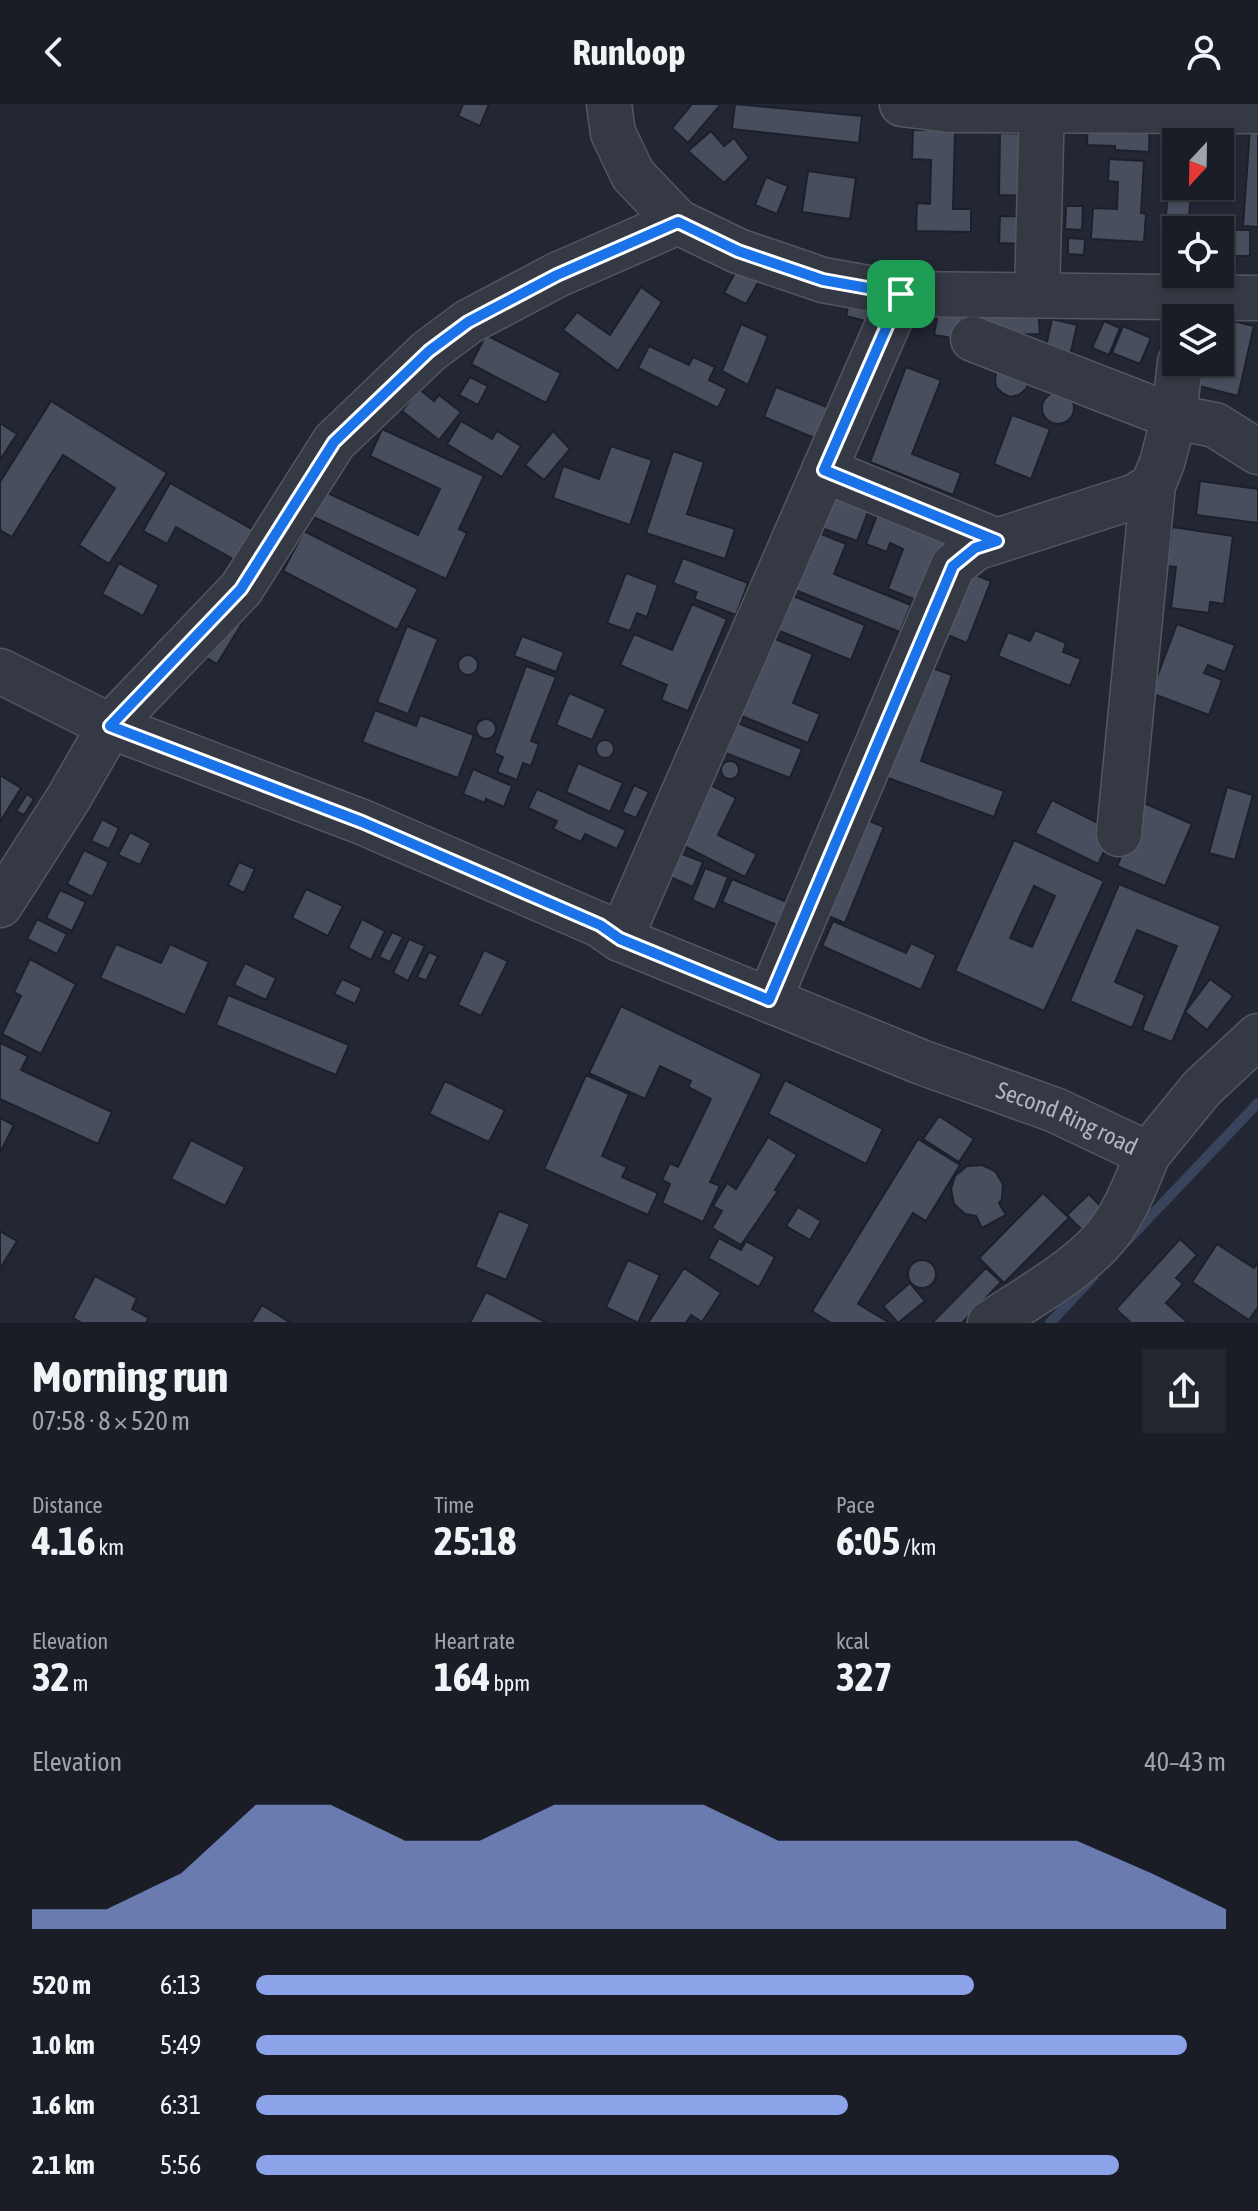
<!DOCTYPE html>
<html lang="en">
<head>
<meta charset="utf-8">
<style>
  body { margin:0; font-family:"Asap Condensed",sans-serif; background:#23262e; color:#f1f3f6; height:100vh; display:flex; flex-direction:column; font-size:30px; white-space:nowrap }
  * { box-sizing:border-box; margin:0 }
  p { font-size:26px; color:#9fa2a7 }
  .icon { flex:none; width:44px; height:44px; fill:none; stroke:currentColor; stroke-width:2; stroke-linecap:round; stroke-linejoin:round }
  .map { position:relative; height:1219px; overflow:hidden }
  .side { display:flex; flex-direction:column; background:#1a1d26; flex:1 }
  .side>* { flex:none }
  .needle { width:52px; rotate:202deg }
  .tools { position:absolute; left:1162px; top:24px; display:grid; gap:16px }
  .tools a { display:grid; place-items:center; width:72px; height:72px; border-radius:0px; background:#1a1d26; box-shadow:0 2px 6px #0004,0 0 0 2px #383b43; font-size:40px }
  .pin { position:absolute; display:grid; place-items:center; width:68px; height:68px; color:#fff; margin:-34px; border-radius:16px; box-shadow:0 4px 12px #0006 }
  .round { display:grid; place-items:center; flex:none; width:84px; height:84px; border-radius:0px; background:#23262e }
  .headline { display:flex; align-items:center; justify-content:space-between; height:136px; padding:0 32px }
  h1 { font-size:44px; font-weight:700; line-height:60px }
  .figures { display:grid; grid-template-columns:repeat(3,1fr); gap:12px; height:136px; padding:8px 32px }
  .figures div { display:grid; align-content:center }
  .figures b { font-size:40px; font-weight:700 }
  .figures small { font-size:22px; font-weight:400 }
  .figures p { font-size:22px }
  .chart { height:224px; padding:16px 32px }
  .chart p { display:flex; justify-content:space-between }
  .chart svg { width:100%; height:144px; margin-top:8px; fill:#8ca3ea; opacity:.7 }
  ul { padding:0 32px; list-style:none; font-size:26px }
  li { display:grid; grid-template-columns:128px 96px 1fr; align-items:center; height:60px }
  li i { height:20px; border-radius:10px; background:#8ca3ea }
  header { display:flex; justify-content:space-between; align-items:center; height:104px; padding:0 32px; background:#1a1d26; font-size:36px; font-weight:700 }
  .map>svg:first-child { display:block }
</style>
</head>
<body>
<header><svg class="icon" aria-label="back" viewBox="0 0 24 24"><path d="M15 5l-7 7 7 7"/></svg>Runloop<svg class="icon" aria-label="person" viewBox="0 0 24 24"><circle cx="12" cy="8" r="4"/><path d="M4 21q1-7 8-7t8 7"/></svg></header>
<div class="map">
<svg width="1258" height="1219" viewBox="0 0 1258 1219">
  <rect width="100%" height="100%" fill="#222733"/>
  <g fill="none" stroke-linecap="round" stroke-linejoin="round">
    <g stroke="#39435b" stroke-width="10">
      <polyline points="1127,1137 1258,999"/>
      <polyline points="1050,1219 1094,1172"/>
    </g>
  </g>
  <g fill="#484e5d" stroke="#1c202b" stroke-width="2" fill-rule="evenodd">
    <polygon points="463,0 489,0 480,22 458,12"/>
    <polygon points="692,0 721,0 688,39 672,24"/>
    <polygon points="735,0 862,12 859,39 732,25"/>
    <polygon points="1088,10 1150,12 1149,48 1115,46 1115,42 1087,41"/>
    <polygon points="925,17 955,27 953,105 971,105 971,128 916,127 917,99 930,100 931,56 912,55 913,26 925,26"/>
    <polygon points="1250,25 1258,25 1258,123 1243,122"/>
    <polygon points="711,27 724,42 734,34 749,54 724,79 688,47"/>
    <polygon points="1175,28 1205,30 1204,38 1176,38 1176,68 1172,67"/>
    <polygon points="1000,29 1031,30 1030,92 999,91"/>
    <polygon points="1109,55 1144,57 1141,109 1146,110 1144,138 1091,135 1093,104 1117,105 1118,78 1108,77"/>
    <polygon points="808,67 856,74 850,115 802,108"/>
    <polygon points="766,73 788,82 777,110 755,101"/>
    <polygon points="1168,85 1191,87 1188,126 1176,126 1176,151 1163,150"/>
    <polygon points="1066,102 1083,102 1082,126 1065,125"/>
    <polygon points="1000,112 1029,113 1028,140 999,139"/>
    <rect x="1220" y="126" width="30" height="26"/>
    <polygon points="1068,134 1085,135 1084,151 1068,150"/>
    <polygon points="737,165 759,177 746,200 724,189"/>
    <polygon points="641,183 662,198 618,267 563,226 577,208 610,231"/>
    <polygon points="851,190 871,195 866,217 846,212"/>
    <polygon points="940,197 964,201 958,235 934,231"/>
    <polygon points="1038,203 1040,230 984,232 983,211"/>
    <polygon points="1220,214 1254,222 1238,292 1199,282 1205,258 1220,258"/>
    <polygon points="1052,215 1077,221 1070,252 1045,247"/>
    <polygon points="1104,217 1120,224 1109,251 1092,244"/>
    <polygon points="741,220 768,232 748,281 722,267"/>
    <polygon points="1123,222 1151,234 1140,260 1112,249"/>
    <polygon points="486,231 561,269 546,299 471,260"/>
    <polygon points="649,242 689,261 693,253 715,263 709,276 727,285 718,304 638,264"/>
    <polygon points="906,263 941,276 912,350 961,369 953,391 870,358"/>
    <polygon points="997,266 1029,277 1026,285 1019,291 1010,293 1002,289 996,283 995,274"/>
    <polygon points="470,273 488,282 478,301 459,291"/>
    <polygon points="776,283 837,307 824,338 764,313"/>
    <polygon points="419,285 434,297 439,291 461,308 439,336 402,307"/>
    <circle cx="1058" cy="304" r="16"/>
    <polygon points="51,297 167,369 109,460 79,441 115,384 63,351 12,433 0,426 0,378"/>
    <polygon points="1012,311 1050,325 1031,375 994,360"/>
    <polygon points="461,317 492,335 497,327 521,342 502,373 447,340"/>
    <polygon points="0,319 17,330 0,356"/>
    <polygon points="382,325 484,372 459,425 467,429 446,475 309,411 321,386 418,431 440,385 370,352"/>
    <polygon points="553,327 570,345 544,376 525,361"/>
    <polygon points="611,342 652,356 630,421 553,394 563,362 599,375"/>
    <polygon points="673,347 704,358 687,410 735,425 725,455 646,429"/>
    <polygon points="1200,377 1258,385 1258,419 1196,411"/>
    <polygon points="170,379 268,434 251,465 176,423 167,440 143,427"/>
    <polygon points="834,392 869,405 857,437 822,424"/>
    <polygon points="882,398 957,427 929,501 888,485 903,445 890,439 887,448 866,440"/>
    <polygon points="1172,423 1233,432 1224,500 1210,498 1209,509 1171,504 1176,463 1167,462"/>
    <polygon points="304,427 418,485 397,526 283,467"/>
    <polygon points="814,427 846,440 834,470 911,501 900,528 790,484"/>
    <polygon points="683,454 748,479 736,511 694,495 697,488 673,479"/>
    <polygon points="119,459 159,481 143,512 102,490"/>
    <polygon points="962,466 991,477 967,539 938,527"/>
    <polygon points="626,469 658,481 647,513 637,509 630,527 607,519"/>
    <polygon points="786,489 865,521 851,556 772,524"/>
    <polygon points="692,500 727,515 688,607 661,596 667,581 620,561 634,530 672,546"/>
    <polygon points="221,509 241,521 217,560 197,548"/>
    <polygon points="1177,520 1235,541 1225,568 1208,561 1204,569 1222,576 1209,611 1151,589"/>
    <polygon points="407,522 438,535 408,610 377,598"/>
    <polygon points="1035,526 1066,539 1063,548 1081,555 1070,582 998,552 1008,528 1030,537"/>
    <polygon points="522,532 564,548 556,568 514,552"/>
    <polygon points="770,533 813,550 793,599 820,610 808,639 739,611"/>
    <circle cx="468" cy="561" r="10"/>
    <polygon points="918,559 952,571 921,657 1004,687 994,713 877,670"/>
    <polygon points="526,562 556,573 531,637 539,640 531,662 523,659 517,676 497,668 503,653 494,649"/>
    <polygon points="569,589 606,605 592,636 556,621"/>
    <polygon points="375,606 416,622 420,611 474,631 458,674 362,638"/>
    <circle cx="486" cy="625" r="10"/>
    <polygon points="735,618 802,645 790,674 723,648"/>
    <circle cx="605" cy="645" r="9"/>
    <circle cx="730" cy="666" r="9"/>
    <polygon points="578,659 623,679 610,708 566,688"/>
    <polygon points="473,665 512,682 504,703 486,695 485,699 463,690"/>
    <polygon points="0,671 21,684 0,718"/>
    <polygon points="703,677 736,694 718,731 757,750 745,773 674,737"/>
    <polygon points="634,681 649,688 636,714 622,708"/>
    <polygon points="1227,683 1253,691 1235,756 1209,749"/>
    <polygon points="537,685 626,726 617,745 585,730 581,738 553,725 557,717 528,704"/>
    <polygon points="27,690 34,695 24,711 16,707"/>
    <polygon points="1052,696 1114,727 1098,760 1035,729"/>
    <polygon points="1144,699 1192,720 1165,782 1117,762"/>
    <polygon points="855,711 884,723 845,819 816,807"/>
    <polygon points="102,715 119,724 109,745 91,737"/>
    <polygon points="130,728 151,739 140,761 118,751"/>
    <path d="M1014,736L1104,777L1044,907L955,867ZM1034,782L1055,792L1032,843L1010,834Z"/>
    <polygon points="84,746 109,758 92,793 67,780"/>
    <polygon points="680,749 703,758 693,783 670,773"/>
    <polygon points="239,758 255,765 244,789 228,781"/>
    <polygon points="705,764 728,773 715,806 692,796"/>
    <polygon points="732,775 801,804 791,827 722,798"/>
    <polygon points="1119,780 1221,822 1172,938 1142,926 1177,842 1137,826 1115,878 1145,891 1132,924 1070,897"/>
    <polygon points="306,785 343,802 328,832 292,814"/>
    <polygon points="60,786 86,798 72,827 46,814"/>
    <polygon points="37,815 67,830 57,850 27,835"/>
    <polygon points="362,815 385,827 371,856 348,844"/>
    <polygon points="833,817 906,849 911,839 936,851 921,886 822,842"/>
    <polygon points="392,828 403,833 390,858 379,853"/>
    <polygon points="409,835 425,842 408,877 393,869"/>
    <polygon points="116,840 161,859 170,840 209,858 185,911 100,874"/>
    <polygon points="484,846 508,857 481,912 458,901"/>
    <polygon points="429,848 438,852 426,877 417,873"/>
    <polygon points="30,855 76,880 41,950 2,930 21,892 14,888"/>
    <polygon points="245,859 276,874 266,896 234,881"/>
    <polygon points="342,875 362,884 355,900 334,890"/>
    <polygon points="1210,875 1233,892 1207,926 1185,908"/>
    <polygon points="228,891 349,941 336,971 216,921"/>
    <polygon points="621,902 762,970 710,1078 720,1082 703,1118 662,1099 670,1080 662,1076 670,1059 678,1063 711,995 688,983 691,977 660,962 645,995 589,969"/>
    <polygon points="0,939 28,952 21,966 112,1008 98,1040 0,995"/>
    <polygon points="586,971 629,990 602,1052 627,1063 622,1073 658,1089 648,1111 544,1065"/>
    <polygon points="785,976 883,1025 866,1060 768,1010"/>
    <polygon points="445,977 505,1006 489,1038 429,1010"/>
    <polygon points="939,1012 974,1035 959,1058 923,1035"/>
    <polygon points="0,1014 14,1021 0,1049"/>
    <polygon points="768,1033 797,1051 775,1086 778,1087 741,1141 712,1124 722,1107 713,1102 727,1079 736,1085"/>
    <polygon points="918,1035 960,1061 926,1117 913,1109 858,1200 890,1219 831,1219 812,1207"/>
    <polygon points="191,1036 245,1063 225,1102 171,1075"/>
    <polygon points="982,1061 995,1067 1003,1080 1002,1095 999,1099 1006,1111 982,1124 976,1112 965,1110 954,1100 951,1085 955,1072 967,1062"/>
    <polygon points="1043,1089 1069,1114 1004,1179 979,1154"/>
    <polygon points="1089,1090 1107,1109 1084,1128 1067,1111"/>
    <polygon points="798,1103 821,1117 810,1136 786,1122"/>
    <polygon points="499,1107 530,1120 506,1176 475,1163"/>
    <polygon points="0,1127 17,1137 0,1165"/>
    <polygon points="719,1134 741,1146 746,1137 775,1153 759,1183 708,1154"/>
    <polygon points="1180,1135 1197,1151 1176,1174 1183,1180 1166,1199 1188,1219 1131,1219 1116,1205"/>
    <polygon points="1217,1140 1254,1164 1258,1158 1258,1203 1249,1216 1192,1178"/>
    <polygon points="628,1156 660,1171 638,1219 606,1203"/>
    <circle cx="922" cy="1170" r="14"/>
    <polygon points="684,1164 721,1189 702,1218 691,1211 686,1219 648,1219"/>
    <polygon points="986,1164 1001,1178 962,1219 932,1219"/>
    <polygon points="95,1172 137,1194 132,1205 149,1214 146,1219 82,1219 73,1214"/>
    <polygon points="910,1179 925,1197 898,1219 883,1202"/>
    <polygon points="486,1188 547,1219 470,1219"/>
    <polygon points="262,1201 291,1219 251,1219"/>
  </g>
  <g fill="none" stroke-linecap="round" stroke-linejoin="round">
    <g stroke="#525762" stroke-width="47">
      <g id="minor">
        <polyline points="609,0 613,29 633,71 678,118 738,147 823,176 901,190 1258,194"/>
        <polyline points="902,0 949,6 1258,7"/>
        <polyline points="1037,190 1042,0"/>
        <polyline points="973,235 1174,313 1215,321 1258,348"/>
        <polyline points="824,366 997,437"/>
        <path id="s1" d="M0,567L110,622L362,718L600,821L620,835L921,958L1055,1006L1148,1050L1202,984L1258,932"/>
        <polyline points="1119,730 1153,381"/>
        <polyline points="0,801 68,695 110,622 241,485 334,338 429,247 468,218 557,171 678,118"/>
        <polyline points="620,835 901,190"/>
        <polyline points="769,896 953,462 975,444 1136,392 1153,381 1162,359 1174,313 1180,258"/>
        <path d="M990,1219C1027,1194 1070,1171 1101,1138C1123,1115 1136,1079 1148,1050"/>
      </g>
    </g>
    <use href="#minor" stroke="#353944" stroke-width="44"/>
  </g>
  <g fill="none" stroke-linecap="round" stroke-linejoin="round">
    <g stroke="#fff" stroke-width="16">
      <polygon id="route" points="678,118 738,147 823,176 901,190 824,366 997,437 975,444 953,462 769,896 620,835 600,821 362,718 110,622 241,485 334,338 429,247 468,218 557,171"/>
    </g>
    <use href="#route" stroke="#1a73e8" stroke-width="10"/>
  </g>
  <g text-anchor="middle" stroke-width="6" stroke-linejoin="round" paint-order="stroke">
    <g font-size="24" fill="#afb4c1" stroke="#1a1e29">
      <text dy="8" stroke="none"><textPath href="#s1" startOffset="1158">Second Ring road</textPath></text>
    </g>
  </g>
</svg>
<div class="tools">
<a><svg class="needle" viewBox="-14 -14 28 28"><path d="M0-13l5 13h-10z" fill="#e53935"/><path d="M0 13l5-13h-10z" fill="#9fa2a7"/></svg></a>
<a><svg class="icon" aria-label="locate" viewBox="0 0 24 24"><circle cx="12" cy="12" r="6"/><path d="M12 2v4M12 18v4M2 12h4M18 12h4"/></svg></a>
<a><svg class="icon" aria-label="layers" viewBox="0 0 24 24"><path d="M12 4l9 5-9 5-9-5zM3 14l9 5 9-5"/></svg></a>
</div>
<div class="pin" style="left:901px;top:190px;background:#1e9e55"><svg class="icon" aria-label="arrive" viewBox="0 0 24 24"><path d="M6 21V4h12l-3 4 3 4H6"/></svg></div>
</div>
<section class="side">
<div class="headline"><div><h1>Morning run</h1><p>07:58 · 8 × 520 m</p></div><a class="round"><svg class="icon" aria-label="share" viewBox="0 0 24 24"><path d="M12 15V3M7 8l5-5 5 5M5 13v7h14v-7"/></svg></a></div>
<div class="figures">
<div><p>Distance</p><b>4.16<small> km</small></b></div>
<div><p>Time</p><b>25:18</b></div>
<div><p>Pace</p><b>6:05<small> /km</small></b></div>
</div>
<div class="figures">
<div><p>Elevation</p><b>32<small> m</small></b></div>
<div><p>Heart rate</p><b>164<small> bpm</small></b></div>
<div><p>kcal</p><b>327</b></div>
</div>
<div class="chart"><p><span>Elevation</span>40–43 m</p>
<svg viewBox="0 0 160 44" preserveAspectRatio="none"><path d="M0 44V38L10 38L20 27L30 6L40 6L50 17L60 17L70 6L80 6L90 6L100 17L110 17L120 17L130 17L140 17L150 27L160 38V44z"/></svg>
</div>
<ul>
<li><b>520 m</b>6:13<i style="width:74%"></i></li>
<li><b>1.0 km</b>5:49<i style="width:96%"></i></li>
<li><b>1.6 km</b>6:31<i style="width:61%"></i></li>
<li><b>2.1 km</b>5:56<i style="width:89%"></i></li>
</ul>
</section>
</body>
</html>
